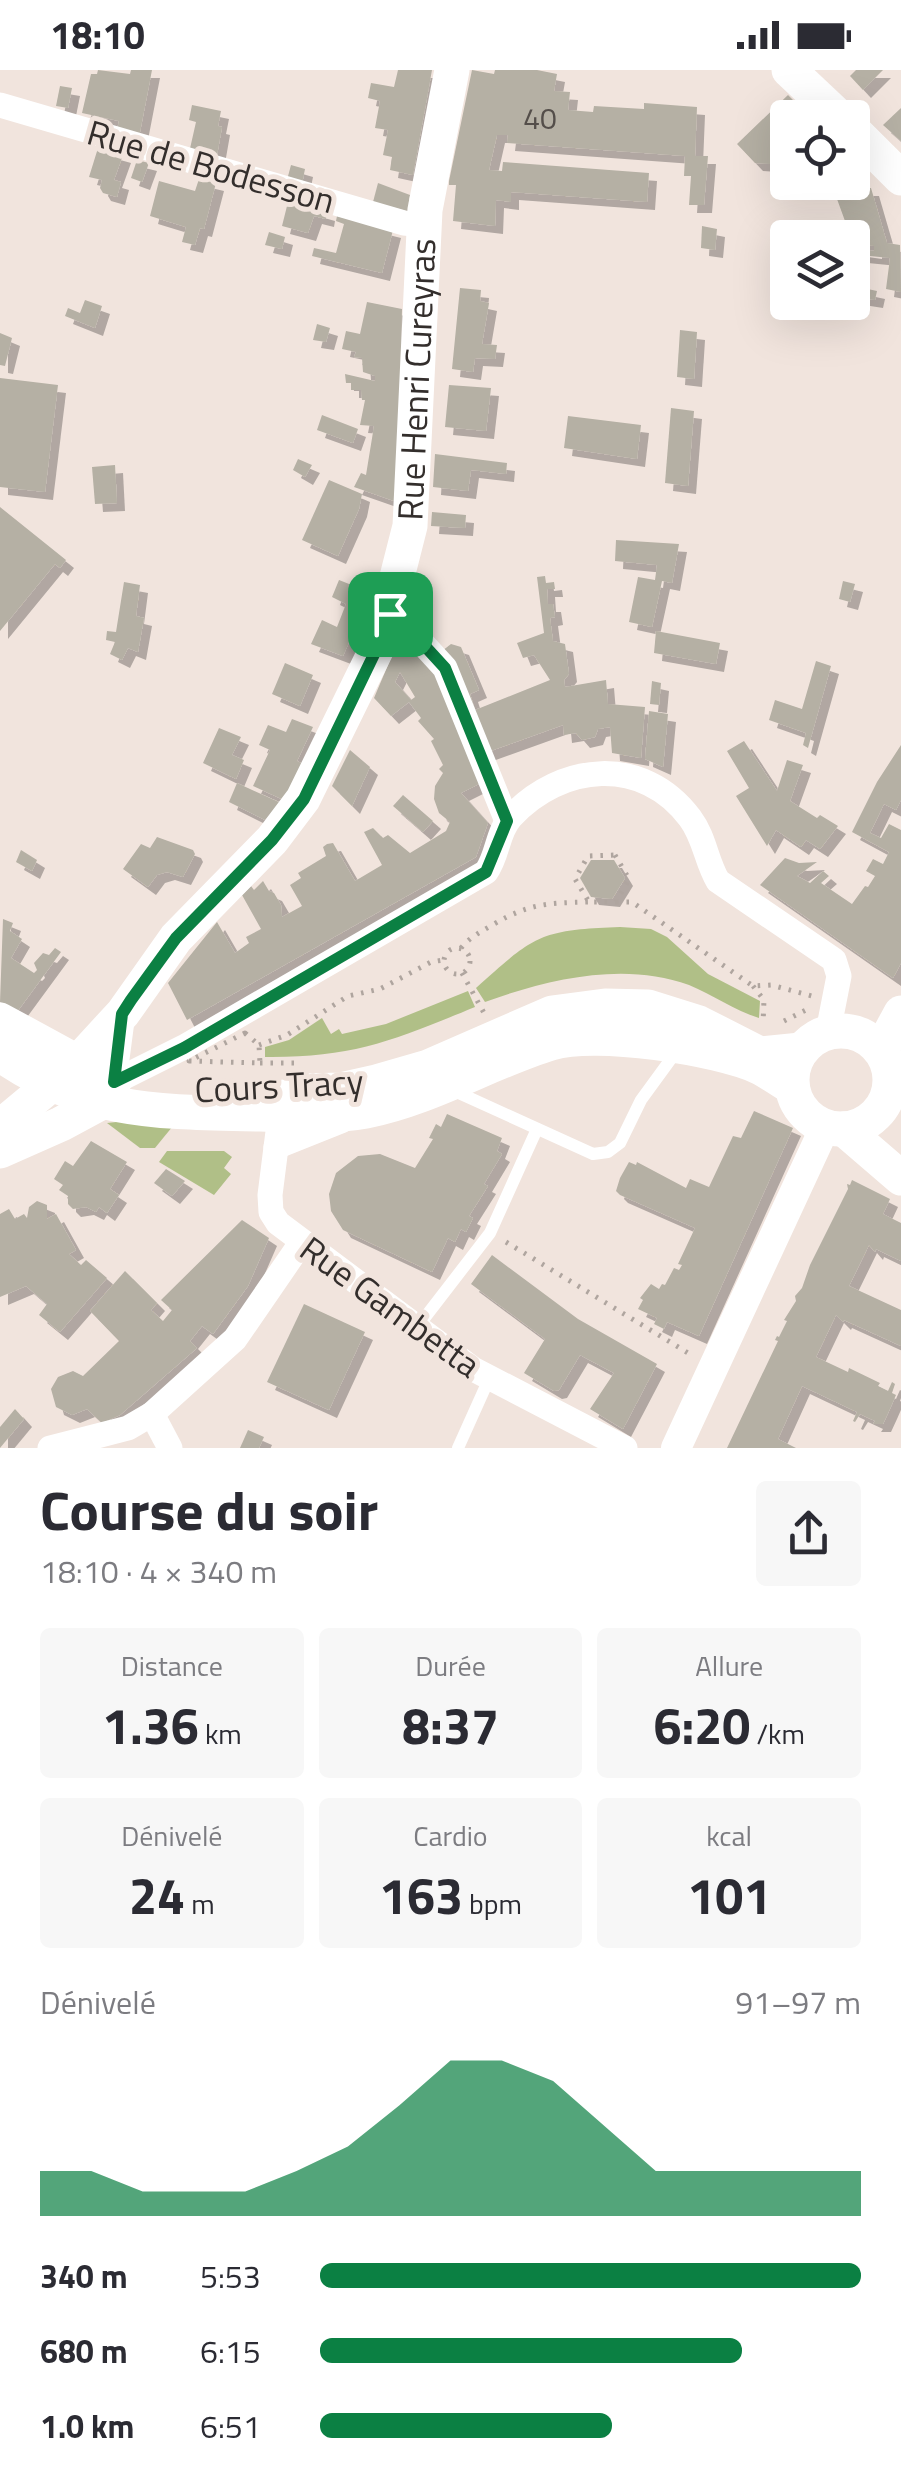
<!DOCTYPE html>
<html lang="fr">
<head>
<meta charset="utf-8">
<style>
  body { margin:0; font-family:"Titillium Web",sans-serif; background:#f7f7f7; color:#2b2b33; height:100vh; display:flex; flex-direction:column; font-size:38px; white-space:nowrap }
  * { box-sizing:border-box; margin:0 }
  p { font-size:32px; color:#7c7c81 }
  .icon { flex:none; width:55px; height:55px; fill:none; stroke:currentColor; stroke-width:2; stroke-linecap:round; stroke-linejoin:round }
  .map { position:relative; height:1378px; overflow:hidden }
  .panel { display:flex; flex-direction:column; background:#fff; flex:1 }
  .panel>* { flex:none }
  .tools { position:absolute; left:770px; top:30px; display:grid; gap:20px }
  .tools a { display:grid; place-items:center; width:100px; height:100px; border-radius:10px; background:#fff; box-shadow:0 10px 40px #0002; font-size:50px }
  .pin { position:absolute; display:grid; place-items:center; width:85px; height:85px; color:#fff; margin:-42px; border-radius:20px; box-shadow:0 5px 15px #0006 }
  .round { display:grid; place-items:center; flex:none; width:105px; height:105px; border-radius:10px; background:#f7f7f7 }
  .summary { display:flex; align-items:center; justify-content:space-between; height:170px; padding:0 40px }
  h1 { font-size:55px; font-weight:700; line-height:75px }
  .figures { display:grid; grid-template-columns:repeat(3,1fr); gap:15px; height:170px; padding:10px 40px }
  .figures div { display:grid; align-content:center; border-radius:10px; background:#f7f7f7; text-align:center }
  .figures b { font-size:50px; font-weight:700 }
  .figures small { font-size:28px; font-weight:400 }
  .figures p { font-size:28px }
  .chart { height:280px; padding:20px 40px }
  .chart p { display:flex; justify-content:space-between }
  .chart svg { width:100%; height:180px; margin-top:10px; fill:#0b8043; opacity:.7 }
  ul { padding:0 40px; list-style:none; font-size:32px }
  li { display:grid; grid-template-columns:160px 120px 1fr; align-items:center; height:75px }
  li i { height:25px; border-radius:12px; background:#0b8043 }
  .status { display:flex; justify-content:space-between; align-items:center; height:70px; padding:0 50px; background:#fff; direction:ltr }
  .status svg { height:28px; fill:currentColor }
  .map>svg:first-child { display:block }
</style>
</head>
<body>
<div class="status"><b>18:10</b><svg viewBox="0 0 49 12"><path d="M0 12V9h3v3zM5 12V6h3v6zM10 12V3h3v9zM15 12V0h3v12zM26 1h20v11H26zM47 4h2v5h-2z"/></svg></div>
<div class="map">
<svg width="901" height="1378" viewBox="0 0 901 1378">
  <defs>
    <filter id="shadow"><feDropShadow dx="8" dy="8" stdDeviation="0" flood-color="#0004"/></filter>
  </defs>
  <rect width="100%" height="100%" fill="#f1e4dd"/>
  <g fill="#b0bf87">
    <path d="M620,857L651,859L667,867L708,904L760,931L759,948C734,940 713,925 689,915C624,891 548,909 485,932L476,918C535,865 540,860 620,857Z"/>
    <path d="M468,921L475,937C395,970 353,988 265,987V977L289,970L322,948L331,964L339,959L342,964L386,954Z"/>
    <polygon points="135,1050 177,1051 155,1078 140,1078 107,1053"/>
    <polygon points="167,1081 224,1081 232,1087 224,1098 231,1104 214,1125 159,1092"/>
  </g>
  <g fill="#b5b0a4" fill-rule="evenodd" filter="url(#shadow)">
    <polygon points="98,0 130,4 131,0 152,0 139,67 117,60 119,51 82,43 91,4 97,4"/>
    <polygon points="398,0 432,0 413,105 390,100 392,87 383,85 388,60 375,58 380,31 368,28 371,13 394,17"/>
    <polygon points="472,0 494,4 495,0 537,0 557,4 554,21 570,22 568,40 593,42 594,36 644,39 644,33 697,37 695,86 708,86 704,135 689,135 691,106 684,106 685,86 507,73 508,65 497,65 489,100 502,101 503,92 649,103 647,132 511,122 511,132 496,130 495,156 453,151 456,115 449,115 449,111"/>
    <polygon points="856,0 883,0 863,20 850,6"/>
    <polygon points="60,16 72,18 68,38 56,36"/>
    <polygon points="788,25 798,35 788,46 788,77 770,94 755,93 737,74"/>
    <polygon points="192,35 221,41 218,56 222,57 216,91 189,83 196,52 189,50"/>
    <polygon points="901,38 901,71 883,55"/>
    <polygon points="98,78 123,85 114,110 121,112 117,127 103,123 100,118 102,110 89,107"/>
    <polygon points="137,90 149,93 142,112 131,108"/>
    <polygon points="291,95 305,99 302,114 287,110"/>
    <polygon points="199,109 216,113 204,159 200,158 195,175 182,172 186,157 150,146 159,111 195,121"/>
    <polygon points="378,113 410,125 407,141 373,132"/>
    <polygon points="833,118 871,118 887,173 900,175 901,222 886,219 890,188 860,185 860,179 874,181 874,176 852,173 852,168 825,168 824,158 845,151"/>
    <polygon points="288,132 327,143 326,149 314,146 308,163 282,156"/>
    <polygon points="337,146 393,160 382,203 312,186 314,178 336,183 344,154 336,151"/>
    <polygon points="702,156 717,159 715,180 701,178"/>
    <polygon points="269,162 285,167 282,179 265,175"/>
    <polygon points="460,218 481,220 480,231 489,233 482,274 497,275 495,289 475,288 473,302 452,299"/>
    <polygon points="863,218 877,221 875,230 856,227 857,221 863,221"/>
    <polygon points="85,230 102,236 95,258 65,246 68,238 80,243"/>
    <polygon points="367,232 402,239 397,432 354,417 361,403 366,405 374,356 360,355 365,330 362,330 361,320 351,320 351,313 346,313 345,304 375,311 375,306 363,302 362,288 354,287 356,282 342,279 346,261 360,264"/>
    <polygon points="317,254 330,258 326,272 313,270"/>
    <polygon points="680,260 697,262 694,309 677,307"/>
    <polygon points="0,263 12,268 5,296 0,295"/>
    <polygon points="0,308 58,315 45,422 0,417"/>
    <polygon points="449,315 491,318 486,361 445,357"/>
    <polygon points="671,338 694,341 688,416 665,413"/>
    <polygon points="322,345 358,359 353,373 317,360"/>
    <polygon points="568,346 641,355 637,389 564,378"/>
    <polygon points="435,384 507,393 506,404 471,400 468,421 433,417"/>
    <polygon points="298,389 312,395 305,407 293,400"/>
    <polygon points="115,395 117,433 95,434 92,397"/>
    <polygon points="329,410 362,424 359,439 338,486 302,470"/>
    <polygon points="0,437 66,490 60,498 55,494 0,561"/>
    <polygon points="432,442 466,445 465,458 431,456"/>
    <polygon points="616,470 679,474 672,513 662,511 652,557 629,552 638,507 655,510 657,495 615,491"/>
    <polygon points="545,506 546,513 554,512 555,519 547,519 548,534 553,534 555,547 550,548 553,571 565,574 569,604 564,610 565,617 606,610 608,634 645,637 641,688 612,683 610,657 598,659 595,667 582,670 576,663 564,665 563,655 485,683 442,581 451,574 461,577 479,620 470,624 475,640 550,610 534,585 523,588 517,573 544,563 537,507"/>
    <polygon points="339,510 377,525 360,567 353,563 343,586 311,574 322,550 337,557 346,534 332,527"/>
    <polygon points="843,511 855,514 850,532 839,529"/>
    <polygon points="124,512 140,515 136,546 144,548 138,582 128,578 122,590 110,584 115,572 106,570 107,561 116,562"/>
    <polygon points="656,561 720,573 716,594 654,583"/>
    <path d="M402,562L440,609L479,714L461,723L488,753L476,787L187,950L168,913L217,852L235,883L249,873L246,867L261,859L242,825L251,816L254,820L263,811L269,821L274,823L281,835L282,847L302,836L290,815L301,808L298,803L326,786L323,777L327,774L333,773L355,811L382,795L364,762L373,758L383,768L388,765L410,783L446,761L450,752L439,743L434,729L435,716L443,703L439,699L443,695L431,671L434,669L418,651L421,648L409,632L391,646L374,628ZM400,602L415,627L411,630L395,612Z"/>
    <polygon points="816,591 831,596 808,678 803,675 806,663 769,650 775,630 802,639"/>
    <polygon points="285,593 313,605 300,636 272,624"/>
    <polygon points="652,611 661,613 659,635 650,634"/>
    <polygon points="649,641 668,644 663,697 645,689"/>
    <polygon points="292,649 313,657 297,691 305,695 284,730 253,716 270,680 259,675 268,655 286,662"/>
    <polygon points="219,658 241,667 232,685 244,690 236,709 203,693"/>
    <polygon points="744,671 777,721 787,690 803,695 790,731 817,748 820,745 838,756 820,779 806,770 801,777 776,760 767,776 736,726 749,718 727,681"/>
    <polygon points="901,675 901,730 896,740 884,734 870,763 881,768 889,754 901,760 901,893 893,908 760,815 785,788 799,793 817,792 797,806 810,813 823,801 829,806 821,813 852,834 865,816 868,817 875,806 866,801 873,789 883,794 889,782 852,762 877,712"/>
    <polygon points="350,680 370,697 352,736 332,716"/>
    <polygon points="237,713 281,733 265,750 229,732"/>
    <polygon points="403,725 433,751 423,762 393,736"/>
    <polygon points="157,767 193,780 195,784 183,807 167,802 157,805 148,817 123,799 141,774 150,778"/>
    <polygon points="21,780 37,790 32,801 16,792"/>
    <polygon points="591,790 614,790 625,808 612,829 591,827 580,808"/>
    <polygon points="3,849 13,853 10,861 22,869 11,888 34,903 37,900 34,893 43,883 49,885 55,878 61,882 17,942 0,932"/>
    <polygon points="754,1041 793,1058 699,1266 667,1252 664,1259 654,1254 657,1248 638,1239 643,1230 640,1228 651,1214 659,1219 662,1214 665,1215 674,1198 679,1200 682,1195 678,1194 695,1158 620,1125 616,1121 620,1108 629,1092 636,1095 637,1092 686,1118 690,1109 709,1117 733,1066 741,1068"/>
    <polygon points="447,1044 502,1068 497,1081 502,1084 484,1114 488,1116 469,1146 473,1148 466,1162 461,1159 455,1172 448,1168 432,1202 343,1160 331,1141 329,1124 336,1103 358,1086 380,1084 415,1098 433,1069 429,1068 436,1054 441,1057"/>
    <polygon points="91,1071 127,1092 110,1119 119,1125 107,1143 99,1137 96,1142 86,1137 73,1139 68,1134 68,1126 59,1120 63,1115 54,1109 65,1091 73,1096"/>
    <polygon points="166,1099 185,1111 172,1126 154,1113"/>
    <polygon points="852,1110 890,1129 883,1144 901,1153 901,1191 876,1179 875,1182 869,1175 849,1216 901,1240 901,1276 844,1250 843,1252 836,1245 816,1287 848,1302 849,1298 880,1313 878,1316 888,1321 892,1312 895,1314 892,1323 896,1325 889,1341 883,1354 873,1354 875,1351 860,1344 855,1352 853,1351 857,1342 802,1316 778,1369 796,1378 727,1378 778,1271 775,1270 777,1266 779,1267 787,1251 784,1250 796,1231 795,1226 802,1218 810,1195 848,1119 847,1114 850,1115"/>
    <polygon points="37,1131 47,1135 47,1149 56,1144 76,1180 69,1184 81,1195 86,1190 107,1208 60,1262 39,1245 47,1234 26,1216 0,1227 0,1144 9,1139 15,1149 24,1144 27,1148 29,1137"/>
    <polygon points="242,1150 269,1168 248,1216 213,1264 202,1256 190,1271 197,1278 120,1345 102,1353 87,1339 72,1345 56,1337 51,1319 58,1307 73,1301 83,1306 119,1271 90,1241 125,1201 157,1233 151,1240 163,1251 172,1240 161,1230"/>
    <polygon points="492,1185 578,1249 657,1294 623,1359 590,1339 614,1303 580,1285 559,1320 554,1321 524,1303 545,1269 471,1214"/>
    <polygon points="304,1234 365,1262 329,1340 267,1312"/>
    <polygon points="15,1339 24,1349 0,1378 0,1357"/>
    <polygon points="248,1360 264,1367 259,1378 240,1378"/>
  </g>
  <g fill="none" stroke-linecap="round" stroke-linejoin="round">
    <g stroke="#afa59f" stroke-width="5" stroke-dasharray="2.5 8" stroke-linecap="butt">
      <polygon points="615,785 629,809 616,832 589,832 575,809 588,786"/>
      <polyline points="616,832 632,832 753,916 771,915 812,926"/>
      <circle cx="457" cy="891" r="13"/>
      <path d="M461,878C470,867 482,861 494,854C530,833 549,833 589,832"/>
      <polyline points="462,903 484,943"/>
      <polyline points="753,916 764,930 763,954"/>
      <polyline points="784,951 810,938"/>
      <polygon points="245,963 259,975 260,993 189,991"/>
      <polyline points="259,975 287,965 348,926 380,919 431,892 443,890"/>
      <polyline points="260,993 297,993"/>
      <polyline points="506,1172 693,1286"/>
    </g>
    <g stroke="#fff" stroke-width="12">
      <polyline points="450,1019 593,1084 608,1082 620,1073 641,1030 676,982"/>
      <polyline points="416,1259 490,1163 537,1059"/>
      <polyline points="458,1378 489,1309"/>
    </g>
    <g stroke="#fff" stroke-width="25">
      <polyline points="0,35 404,153 424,155"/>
      <polyline points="390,544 402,551 445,598 507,751"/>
      <path d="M114,1012L184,977L486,802C498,786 497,762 511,747C561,693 643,685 690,748C705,768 706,791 718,811L834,890L839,906L828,962"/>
      <polyline points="109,1020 114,1012 123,943"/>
      <polyline points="283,1022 270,1125 271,1142 278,1153 473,1299 625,1378"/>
      <polyline points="276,1077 341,1051"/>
      <polyline points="152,1344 170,1378"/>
      <polyline points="50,1378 128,1358 152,1344 235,1269 301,1173"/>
    </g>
    <polyline stroke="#fff" stroke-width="30" points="676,1378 825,1057"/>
    <g stroke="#fff" stroke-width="35">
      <polyline points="789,0 840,48"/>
      <polyline points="852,59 901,108"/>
      <polyline points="0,950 114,1012"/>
      <circle cx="841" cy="1010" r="49"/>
      <polyline points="881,980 901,943"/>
      <path d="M0,984C85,1044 160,1042 260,1044C294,1045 333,1047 366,1041C431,1028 489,992 551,973C595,959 718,978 759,997C771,1003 781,1011 792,1017"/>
      <polyline points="307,1021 340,1020 376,1012 428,997 552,943 605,936 648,937 699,953 760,984 801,980"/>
      <path id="s1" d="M0,1057L77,993L123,943L176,868L272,770L303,729L381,570L410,456L425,140L452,0"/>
      <polyline points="844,1059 901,1108"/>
      <polyline points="0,1081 61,1054 100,1033"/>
    </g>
  </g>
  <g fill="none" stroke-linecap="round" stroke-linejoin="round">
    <g stroke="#fff" stroke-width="20">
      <polygon id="route" points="390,544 402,551 445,598 507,751 486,802 184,978 114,1012 122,944 131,930 176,868 272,770 304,729 381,570"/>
    </g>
    <use href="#route" stroke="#0b8043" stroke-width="12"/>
  </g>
  <g text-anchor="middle" stroke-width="10" stroke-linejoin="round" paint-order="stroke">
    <g font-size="30" fill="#544e4a">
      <text x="540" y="59">40</text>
    </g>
    <g font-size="35" fill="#332e2c" stroke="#f1e4dd">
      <text transform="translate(211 97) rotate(16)" y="12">Rue de Bodesson</text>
      <text dy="12" stroke="none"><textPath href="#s1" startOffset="890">Rue Henri Cureyras</textPath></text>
      <text transform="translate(279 1016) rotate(-3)" y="12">Cours Tracy</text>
      <text transform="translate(390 1237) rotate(36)" y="12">Rue Gambetta</text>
    </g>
  </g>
</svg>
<div class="tools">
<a><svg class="icon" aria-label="locate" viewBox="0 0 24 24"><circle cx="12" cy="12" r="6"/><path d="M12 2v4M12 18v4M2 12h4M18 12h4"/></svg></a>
<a><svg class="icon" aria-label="layers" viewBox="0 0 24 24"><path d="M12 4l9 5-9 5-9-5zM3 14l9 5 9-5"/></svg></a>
</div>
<div class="pin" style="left:390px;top:544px;background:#1e9e55"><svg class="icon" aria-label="arrive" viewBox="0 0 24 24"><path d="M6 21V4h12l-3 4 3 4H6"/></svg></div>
</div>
<section class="panel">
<div class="summary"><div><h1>Course du soir</h1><p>18:10 · 4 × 340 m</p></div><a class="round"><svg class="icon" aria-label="share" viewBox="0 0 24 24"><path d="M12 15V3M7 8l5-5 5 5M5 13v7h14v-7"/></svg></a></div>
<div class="figures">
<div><p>Distance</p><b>1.36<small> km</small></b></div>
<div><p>Durée</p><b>8:37</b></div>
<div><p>Allure</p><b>6:20<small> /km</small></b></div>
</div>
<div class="figures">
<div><p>Dénivelé</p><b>24<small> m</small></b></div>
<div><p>Cardio</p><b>163<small> bpm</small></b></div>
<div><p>kcal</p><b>101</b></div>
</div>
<div class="chart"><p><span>Dénivelé</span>91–97 m</p>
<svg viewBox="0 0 160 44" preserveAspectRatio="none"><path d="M0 44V33L10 33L20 38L30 38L40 38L50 33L60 27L70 17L80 6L90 6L100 11L110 22L120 33L130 33L140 33L150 33L160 33V44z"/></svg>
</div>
<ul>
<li><b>340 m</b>5:53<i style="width:100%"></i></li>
<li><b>680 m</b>6:15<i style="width:78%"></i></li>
<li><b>1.0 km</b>6:51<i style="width:54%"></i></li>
</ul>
</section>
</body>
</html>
